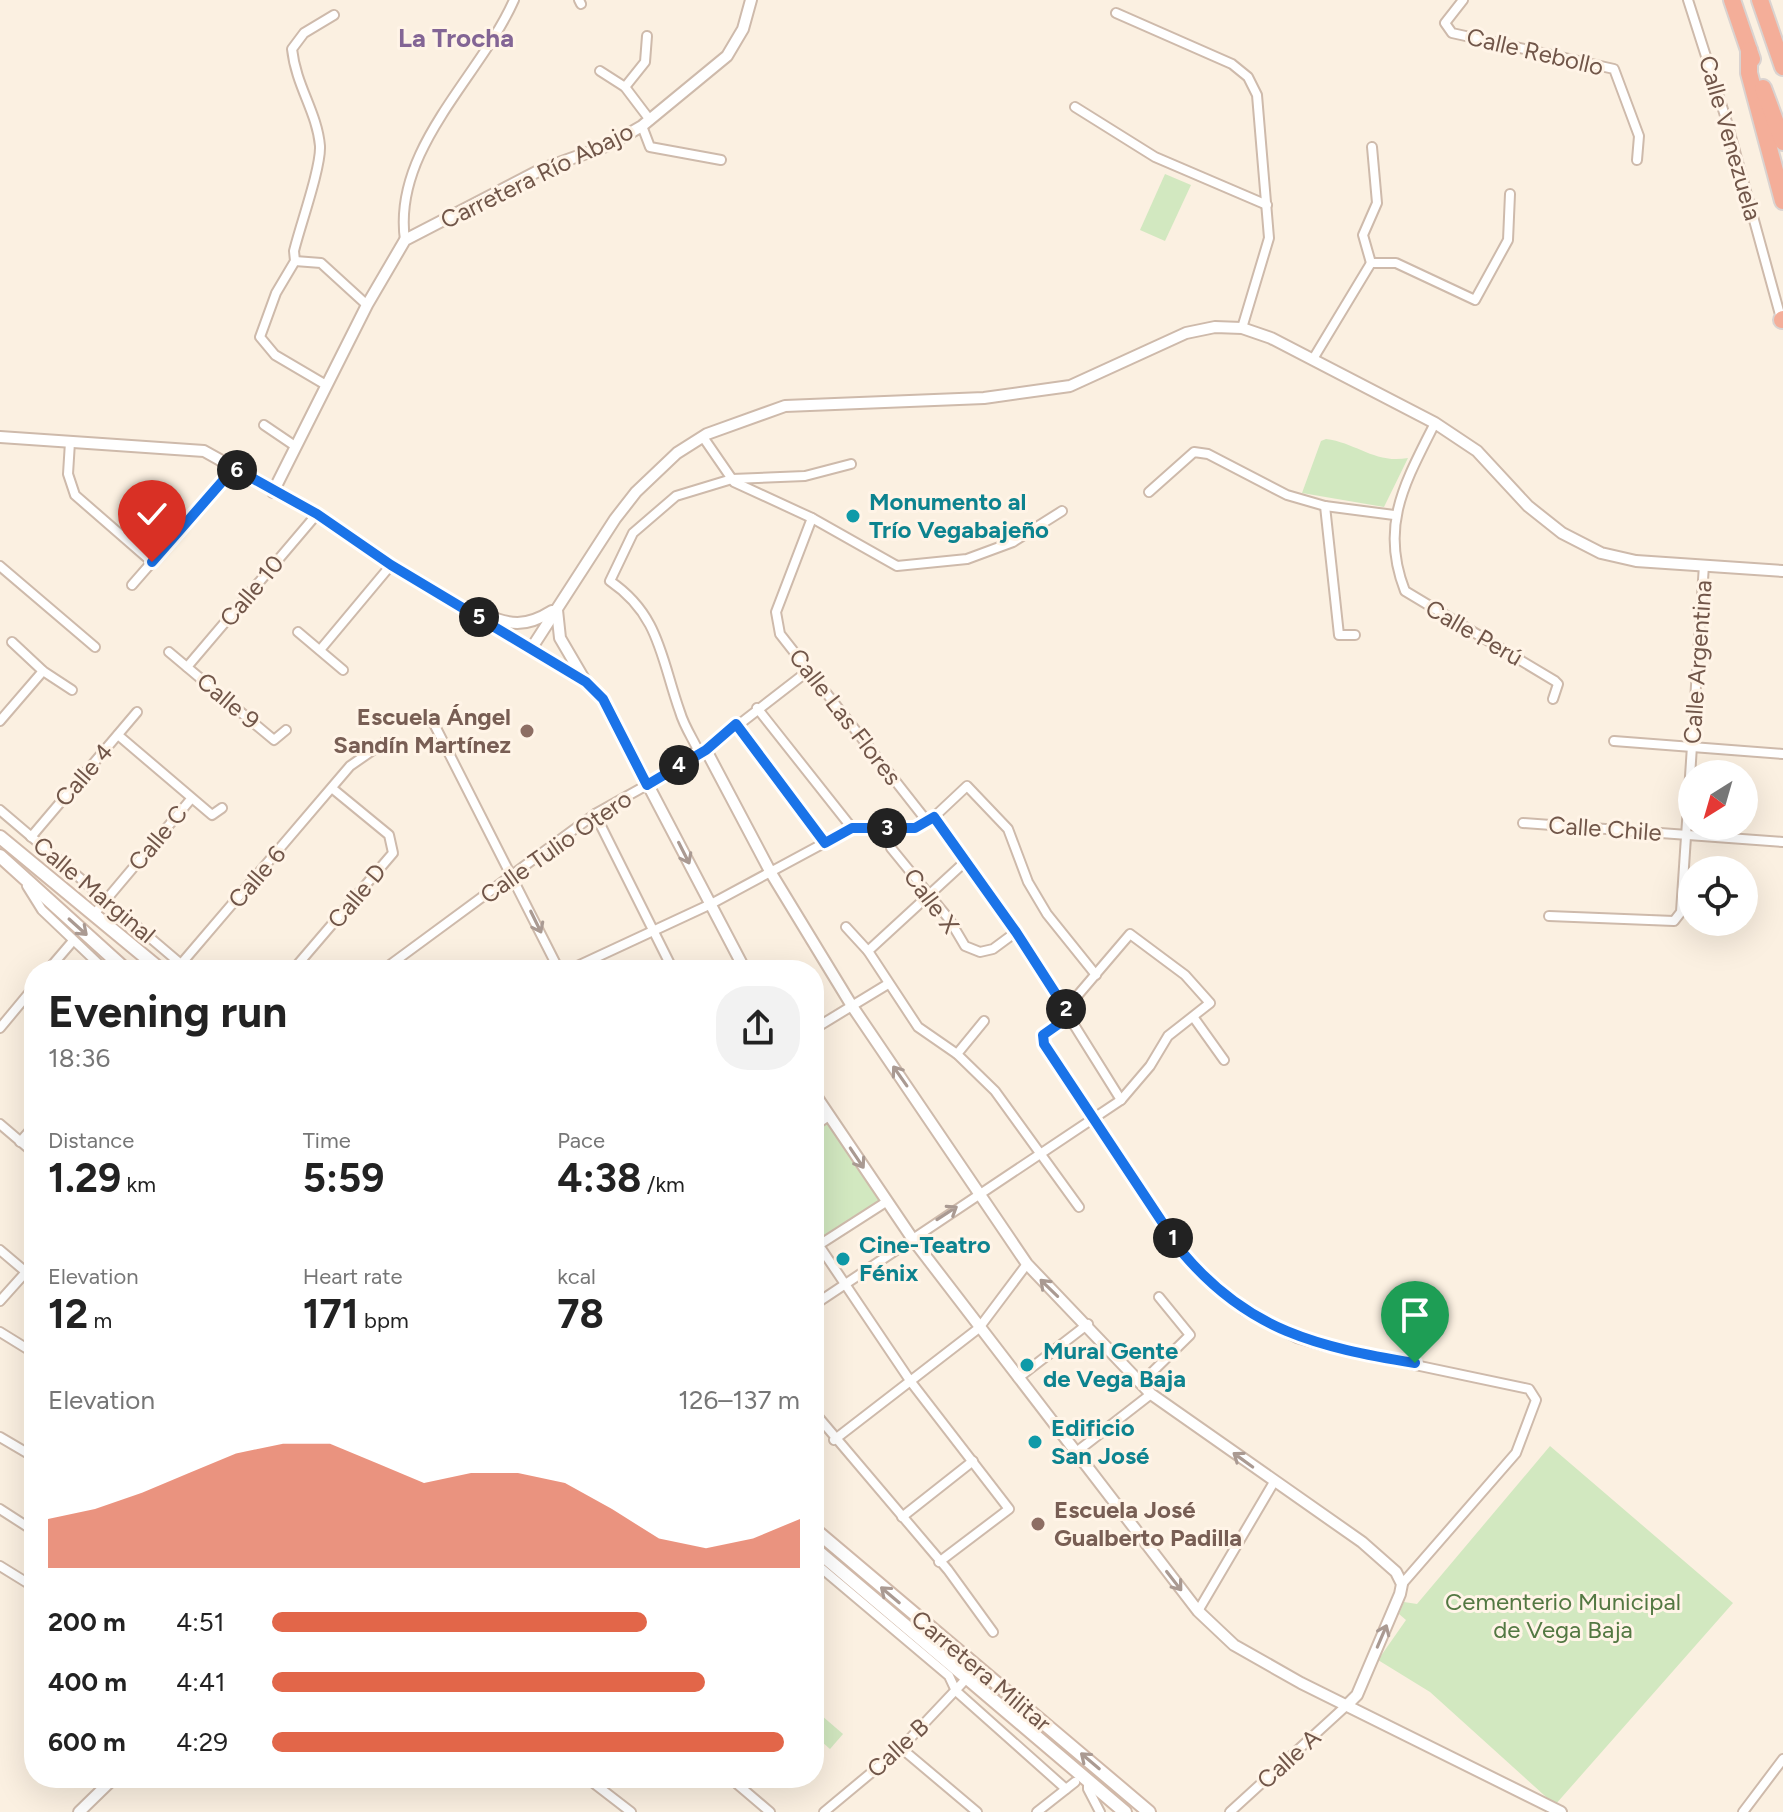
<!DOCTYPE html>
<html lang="en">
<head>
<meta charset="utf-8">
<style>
  body { margin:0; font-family:Figtree,sans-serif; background:#f2f2f2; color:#222; height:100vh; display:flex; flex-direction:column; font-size:30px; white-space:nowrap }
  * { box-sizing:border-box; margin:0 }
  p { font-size:26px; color:#767676 }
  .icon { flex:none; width:44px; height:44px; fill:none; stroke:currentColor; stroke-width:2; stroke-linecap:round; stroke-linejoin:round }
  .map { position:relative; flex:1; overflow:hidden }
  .details { position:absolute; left:24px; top:960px; width:800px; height:828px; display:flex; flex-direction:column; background:#fff; border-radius:32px; box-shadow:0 8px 32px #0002 }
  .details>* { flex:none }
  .needle { width:52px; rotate:217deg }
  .fabs { position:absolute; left:1678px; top:760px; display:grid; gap:16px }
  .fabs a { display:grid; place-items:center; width:80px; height:80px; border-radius:50%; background:#fff; box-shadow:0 8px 32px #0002; font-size:40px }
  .pin { position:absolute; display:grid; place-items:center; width:68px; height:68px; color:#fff; margin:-82px -34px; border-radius:50% 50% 50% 0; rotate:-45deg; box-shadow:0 0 8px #0007 }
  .pin .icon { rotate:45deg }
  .km { position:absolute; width:40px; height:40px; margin:-20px; border-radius:50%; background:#222; color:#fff; font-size:22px; line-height:40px; text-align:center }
  .round { display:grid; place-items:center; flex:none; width:84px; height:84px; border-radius:32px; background:#f2f2f2 }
  .headline { display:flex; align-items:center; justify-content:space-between; height:136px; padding:0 24px }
  h1 { font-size:44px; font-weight:700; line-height:60px }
  .metrics { display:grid; grid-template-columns:repeat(3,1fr); gap:12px; height:136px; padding:8px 24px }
  .metrics div { display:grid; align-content:center }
  .metrics b { font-size:40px; font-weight:700 }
  .metrics small { font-size:22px; font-weight:400 }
  .metrics p { font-size:22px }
  .chart { height:224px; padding:16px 24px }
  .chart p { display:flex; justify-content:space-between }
  .chart svg { width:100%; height:144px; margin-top:8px; fill:#e26649; opacity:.7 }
  ul { padding:0 24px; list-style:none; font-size:26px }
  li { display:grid; grid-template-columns:128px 96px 1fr; align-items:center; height:60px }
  li i { height:20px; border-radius:10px; background:#e26649 }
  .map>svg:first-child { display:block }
</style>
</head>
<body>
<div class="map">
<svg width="1783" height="1812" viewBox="0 0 1783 1812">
  <rect width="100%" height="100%" fill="#fbf0e1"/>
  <g fill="#d2e8c0">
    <polygon points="1165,174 1191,185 1165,241 1140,230"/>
    <path d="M1326,439C1357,443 1375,464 1408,458L1384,507L1302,493L1321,441Z"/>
    <polygon points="829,1120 882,1201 821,1240 814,1229 814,1129"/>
    <polygon points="1550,1446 1733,1603 1555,1805 1430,1692 1378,1660 1406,1620 1399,1614 1404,1602 1417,1604"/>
    <polygon points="814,1709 843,1734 830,1749 814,1735"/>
  </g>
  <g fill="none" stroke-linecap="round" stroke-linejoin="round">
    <g stroke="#cebaab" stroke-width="12">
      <g id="minor">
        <polyline points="579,0 581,4"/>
        <polyline points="1463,0 1445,23 1452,33 1614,69 1639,136 1637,160"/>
        <polyline points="1688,0 1727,122 1782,322"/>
        <polyline points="1116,13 1232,64 1248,77 1257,95 1269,238 1242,328"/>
        <polyline points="600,71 625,87 650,120"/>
        <polyline points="625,87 645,62 647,36"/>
        <polyline points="1075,107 1155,157 1267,205"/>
        <polyline points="642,126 650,147 721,160"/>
        <path d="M405,240C392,149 480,77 514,0"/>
        <polyline points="295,261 321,263 367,305"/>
        <polyline points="1371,263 1363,235 1377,203 1372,147"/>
        <polyline points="1313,359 1371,263 1396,263 1475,300 1508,240 1510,194"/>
        <path d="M326,385L275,355L260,337L276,293L295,261L294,251C300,226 321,168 320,146C317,112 296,86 292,49L304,33L334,15"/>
        <path d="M1435,423C1406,481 1379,525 1405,591L1555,681L1558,684L1553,699"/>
        <polyline points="264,425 295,446"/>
        <polyline points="703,437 734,482 812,518 897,566 967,559 1013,542 1062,511"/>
        <polyline points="70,442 68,474 75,495 152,562"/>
        <polyline points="1149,492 1194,452 1208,454 1287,495 1325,506 1394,515"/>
        <polyline points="1325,506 1339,635 1355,635"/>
        <polyline points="812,518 776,612 780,634 926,820"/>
        <polyline points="0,566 95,647"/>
        <polyline points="132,585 234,468"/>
        <polyline points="298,632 343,670"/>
        <polyline points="12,642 43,671 72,690"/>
        <polyline points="320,650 391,565"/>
        <polyline points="169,652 274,740 286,730"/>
        <polyline points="187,667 317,514"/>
        <polyline points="757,708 852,828"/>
        <polyline points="430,716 559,970"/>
        <polyline points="0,721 43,671"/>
        <polyline points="736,724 825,843"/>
        <polyline points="118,735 212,815 222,808"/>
        <polyline points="1614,741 1783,754"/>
        <polyline points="706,750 808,671"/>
        <path d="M699,752C693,739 684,726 680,712C661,659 660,615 610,581L633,533L676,496L732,479L805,476L851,464"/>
        <polyline points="0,810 188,970"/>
        <polyline points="595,814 673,970"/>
        <polyline points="934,817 1016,932 1121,1100"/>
        <polyline points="1523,823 1783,842"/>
        <polyline points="31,837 137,712"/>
        <polyline points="891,848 949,919 965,946 980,952 993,949 1016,932"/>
        <polyline points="27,886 42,910 105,970"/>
        <polyline points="95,913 191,799"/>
        <polyline points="1549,916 1674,921 1681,912 1704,565"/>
        <polyline points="846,927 868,951 918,1027 957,1054 995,1091 1079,1207"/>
        <polyline points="868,951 967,860"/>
        <polyline points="181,964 350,766 386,741"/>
        <polyline points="48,970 72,942"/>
        <polyline points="293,970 393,853 389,835 333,789"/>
        <polyline points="383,970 595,814 647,785"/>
        <polyline points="569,970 711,904 852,828 915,828 934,817 967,786 1008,829 1028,882 1047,914 1096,975"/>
        <polyline points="1070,1016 1043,1035 1044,1044 1182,1252 1201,1275 1243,1310 1297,1338 1325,1346 1529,1389 1536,1400 1516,1453 1402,1584"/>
        <polyline points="1194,1018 1224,1060"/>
        <polyline points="0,1028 34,987"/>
        <polyline points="814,1029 888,984"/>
        <polyline points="957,1054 984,1021"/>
        <polyline points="0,1124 34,1153"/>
        <polyline points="814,1126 829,1116"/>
        <polyline points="20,1142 34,1126"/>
        <polyline points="814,1238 911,1382 1009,1509 939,1562"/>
        <polyline points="819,1245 886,1202"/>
        <polyline points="0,1250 26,1272 0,1301"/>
        <polyline points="814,1305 1121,1100 1150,1066 1168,1036 1210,1003 1185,975 1130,934 1066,1009"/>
        <polyline points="0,1332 34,1353"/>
        <polyline points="1018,1378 1088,1324"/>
        <polyline points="1141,1383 1190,1335 1159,1297"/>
        <polyline points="814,1412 948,1570 993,1632"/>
        <polyline points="0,1437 34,1457"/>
        <polyline points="834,1440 979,1328 1027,1264"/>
        <polyline points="1075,1453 1151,1394"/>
        <polyline points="0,1509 34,1531"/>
        <polyline points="902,1517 973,1461"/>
        <polyline points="814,1562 949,1676 956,1691 1066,1789"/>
        <polyline points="0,1566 34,1587"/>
        <polyline points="1198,1611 1274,1482"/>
        <polyline points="901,1748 977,1812"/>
        <polyline points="587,1778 631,1812"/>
        <polyline points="730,1778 770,1812"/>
        <polyline points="1088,1781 1088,1789 1100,1812"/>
        <polyline points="824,1812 901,1748 967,1678"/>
        <polyline points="1037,1812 1075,1782"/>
        <polyline points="1230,1812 1347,1705"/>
        <polyline points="1743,1812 1783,1759"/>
      </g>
    </g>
    <g stroke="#cebaab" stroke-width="14">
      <g id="tertiary">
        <polyline points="0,437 204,451 317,514 391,565 586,682 603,699 745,970"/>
        <polyline points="273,492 367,305 405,240 542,169 609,145 642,126 727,56 743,29 751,0"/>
        <polyline points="557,610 560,638 584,679"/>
        <path d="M482,614C510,625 525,628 552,611"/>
        <polyline points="531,649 615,519 636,492 677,453 707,434 785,406 984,398 1070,386 1186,333 1215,327 1242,328 1271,338 1435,423 1477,451 1528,506 1562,533 1601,553 1636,561 1783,571"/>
        <polyline points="647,785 706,750 771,873 852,1006 1027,1264 1151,1394 1362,1542 1396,1572 1402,1584 1400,1594 1357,1695 1347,1705"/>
        <polyline points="814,1093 914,1241 1198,1611 1234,1645 1301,1683 1561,1812"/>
        <polyline points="79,1812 114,1778"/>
      </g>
    </g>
    <g stroke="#d1b9a9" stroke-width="16">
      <g id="secondary">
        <polyline points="0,837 161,970"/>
        <polyline points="0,856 126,970"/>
        <polyline points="814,1529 1149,1812"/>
        <polyline points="814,1548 1125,1812"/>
      </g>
    </g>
    <g stroke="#dad3d0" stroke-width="20">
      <g id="motorway">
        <polyline points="1732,0 1752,59"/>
        <polyline points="1760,0 1783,67"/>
        <polyline points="1749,50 1749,73 1783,201"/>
        <polyline points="1763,88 1783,142"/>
        <polyline points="1782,320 1783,319"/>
      </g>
    </g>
    <use href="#minor" stroke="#fff" stroke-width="8"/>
    <use href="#tertiary" stroke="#fff" stroke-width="10"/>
    <use href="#secondary" stroke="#fff" stroke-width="12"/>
    <use href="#motorway" stroke="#f4ae99" stroke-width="16"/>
  </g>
  <defs><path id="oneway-shaft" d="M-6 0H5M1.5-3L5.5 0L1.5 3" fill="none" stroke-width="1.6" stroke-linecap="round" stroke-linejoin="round" transform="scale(2)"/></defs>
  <g stroke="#aa9a92">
    <use href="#oneway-shaft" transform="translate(684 853) rotate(63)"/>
    <use href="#oneway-shaft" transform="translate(536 922) rotate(64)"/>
    <use href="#oneway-shaft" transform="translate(78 927) rotate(42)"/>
    <use href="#oneway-shaft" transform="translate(900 1076) rotate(-125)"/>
    <use href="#oneway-shaft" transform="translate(857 1158) rotate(56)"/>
    <use href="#oneway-shaft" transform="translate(947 1213) rotate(-33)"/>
    <use href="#oneway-shaft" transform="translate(1049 1288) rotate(-136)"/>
    <use href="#oneway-shaft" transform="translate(1243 1460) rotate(-144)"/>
    <use href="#oneway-shaft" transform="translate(1174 1581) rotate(52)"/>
    <use href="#oneway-shaft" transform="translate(890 1595) rotate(-140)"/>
    <use href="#oneway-shaft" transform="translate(1382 1636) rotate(-67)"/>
    <use href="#oneway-shaft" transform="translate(1090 1761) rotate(-140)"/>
  </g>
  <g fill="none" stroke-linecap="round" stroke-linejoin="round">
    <g stroke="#fff" stroke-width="16">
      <path id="route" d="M152,562L234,468L317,514L391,565L586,682L603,699L647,785L706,750L736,724L825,843L852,828H915L934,817L1016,932L1070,1016L1043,1035L1044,1044L1182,1252C1248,1331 1318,1347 1415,1363"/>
    </g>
    <use href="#route" stroke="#1a73e8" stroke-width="10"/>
  </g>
  <g fill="#0f9aa8" stroke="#fff4e7" stroke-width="3">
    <circle cx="853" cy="516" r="8"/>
    <circle cx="843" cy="1259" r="8"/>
    <circle cx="1027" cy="1365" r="8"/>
    <circle cx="1035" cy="1442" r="8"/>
  </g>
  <g fill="#8d6e63" stroke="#fff4e7" stroke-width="3">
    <circle cx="527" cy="731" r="8"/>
    <circle cx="1038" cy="1524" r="8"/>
  </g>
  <g text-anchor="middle" stroke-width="6" stroke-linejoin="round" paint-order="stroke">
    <g font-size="24" fill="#715649" stroke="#fff4e7">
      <text transform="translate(1535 52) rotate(13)" y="8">Calle Rebollo</text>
      <text transform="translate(1730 138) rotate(74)" y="8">Calle Venezuela</text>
      <text transform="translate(537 176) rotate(-26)" y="8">Carretera Río Abajo</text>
      <text transform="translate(252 591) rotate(-50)" y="8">Calle 10</text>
      <text transform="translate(1474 633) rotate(30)" y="8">Calle Perú</text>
      <text transform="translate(1698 662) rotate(-86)" y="8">Calle Argentina</text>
      <text transform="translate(228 701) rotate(40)" y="8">Calle 9</text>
      <text transform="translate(845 717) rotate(52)" y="8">Calle Las Flores</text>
      <text transform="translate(84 775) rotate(-49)" y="8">Calle 4</text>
      <text transform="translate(1605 829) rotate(4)" y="8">Calle Chile</text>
      <text transform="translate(158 838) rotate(-50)" y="8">Calle C</text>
      <text transform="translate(556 847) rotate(-35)" y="8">Calle Tulio Otero</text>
      <text transform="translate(257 877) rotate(-49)" y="8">Calle 6</text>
      <text transform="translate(94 890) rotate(40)" y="8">Calle Marginal</text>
      <text transform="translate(357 896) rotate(-50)" y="8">Calle D</text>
      <text transform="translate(931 901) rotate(53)" y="8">Calle X</text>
      <text transform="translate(981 1671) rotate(40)" y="8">Carretera Militar</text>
      <text transform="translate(898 1748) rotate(-43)" y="8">Calle B</text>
      <text transform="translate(1289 1759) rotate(-42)" y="8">Calle A</text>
    </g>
    <g font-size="24" font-weight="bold" fill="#0d838f" stroke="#fff4e7" text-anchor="start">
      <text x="869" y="510">Monumento al<tspan x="869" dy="28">Trío Vegabajeño</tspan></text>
      <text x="859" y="1253">Cine-Teatro<tspan x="859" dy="28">Fénix</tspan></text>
      <text x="1043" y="1359">Mural Gente<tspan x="1043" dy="28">de Vega Baja</tspan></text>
      <text x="1051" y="1436">Edificio<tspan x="1051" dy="28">San José</tspan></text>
    </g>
    <g font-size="24" font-weight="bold" fill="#785e54" stroke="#fff4e7" text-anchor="end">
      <text x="511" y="725">Escuela Ángel<tspan x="511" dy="28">Sandín Martínez</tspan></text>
      <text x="1054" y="1518" text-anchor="start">Escuela José<tspan x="1054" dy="28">Gualberto Padilla</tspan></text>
    </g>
    <g font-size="24" fill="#537842" stroke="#fff4e7">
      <text x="1563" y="1610">Cementerio Municipal<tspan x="1563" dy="28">de Vega Baja</tspan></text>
    </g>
    <g font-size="26" font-weight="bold" fill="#836595" stroke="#fff4e7">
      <text x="456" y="47">La Trocha</text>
    </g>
  </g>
</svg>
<div class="fabs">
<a><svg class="needle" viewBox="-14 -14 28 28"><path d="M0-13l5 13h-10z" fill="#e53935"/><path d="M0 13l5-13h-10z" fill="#767676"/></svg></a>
<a><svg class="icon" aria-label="locate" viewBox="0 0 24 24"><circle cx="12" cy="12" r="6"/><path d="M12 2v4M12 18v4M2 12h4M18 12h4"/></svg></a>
</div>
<div class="pin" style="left:1415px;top:1363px;background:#1e9e55"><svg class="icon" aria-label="arrive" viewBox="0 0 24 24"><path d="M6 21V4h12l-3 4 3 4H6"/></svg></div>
<div class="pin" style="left:152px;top:562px;background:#d93025"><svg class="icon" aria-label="check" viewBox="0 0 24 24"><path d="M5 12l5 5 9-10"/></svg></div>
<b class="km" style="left:1173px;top:1238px">1</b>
<b class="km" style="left:1066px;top:1009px">2</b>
<b class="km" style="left:887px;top:828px">3</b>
<b class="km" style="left:679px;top:765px">4</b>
<b class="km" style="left:479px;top:617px">5</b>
<b class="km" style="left:237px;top:470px">6</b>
<section class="details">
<div class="headline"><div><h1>Evening run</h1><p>18:36</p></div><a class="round"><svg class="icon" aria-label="share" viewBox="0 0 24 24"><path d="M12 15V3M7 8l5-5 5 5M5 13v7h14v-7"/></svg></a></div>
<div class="metrics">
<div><p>Distance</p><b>1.29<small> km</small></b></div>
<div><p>Time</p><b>5:59</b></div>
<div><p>Pace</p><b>4:38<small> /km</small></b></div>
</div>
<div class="metrics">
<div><p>Elevation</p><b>12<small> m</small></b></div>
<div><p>Heart rate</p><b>171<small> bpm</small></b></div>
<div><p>kcal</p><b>78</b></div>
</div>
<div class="chart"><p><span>Elevation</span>126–137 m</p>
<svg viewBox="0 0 160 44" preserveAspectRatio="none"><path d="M0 44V29L10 26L20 21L30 15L40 9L50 6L60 6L70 12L80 18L90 15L100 15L110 18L120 26L130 35L140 38L150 35L160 29V44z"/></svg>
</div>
<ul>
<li><b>200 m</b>4:51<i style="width:71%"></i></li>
<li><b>400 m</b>4:41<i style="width:82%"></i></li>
<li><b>600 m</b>4:29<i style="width:97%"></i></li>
</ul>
</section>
</div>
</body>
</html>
